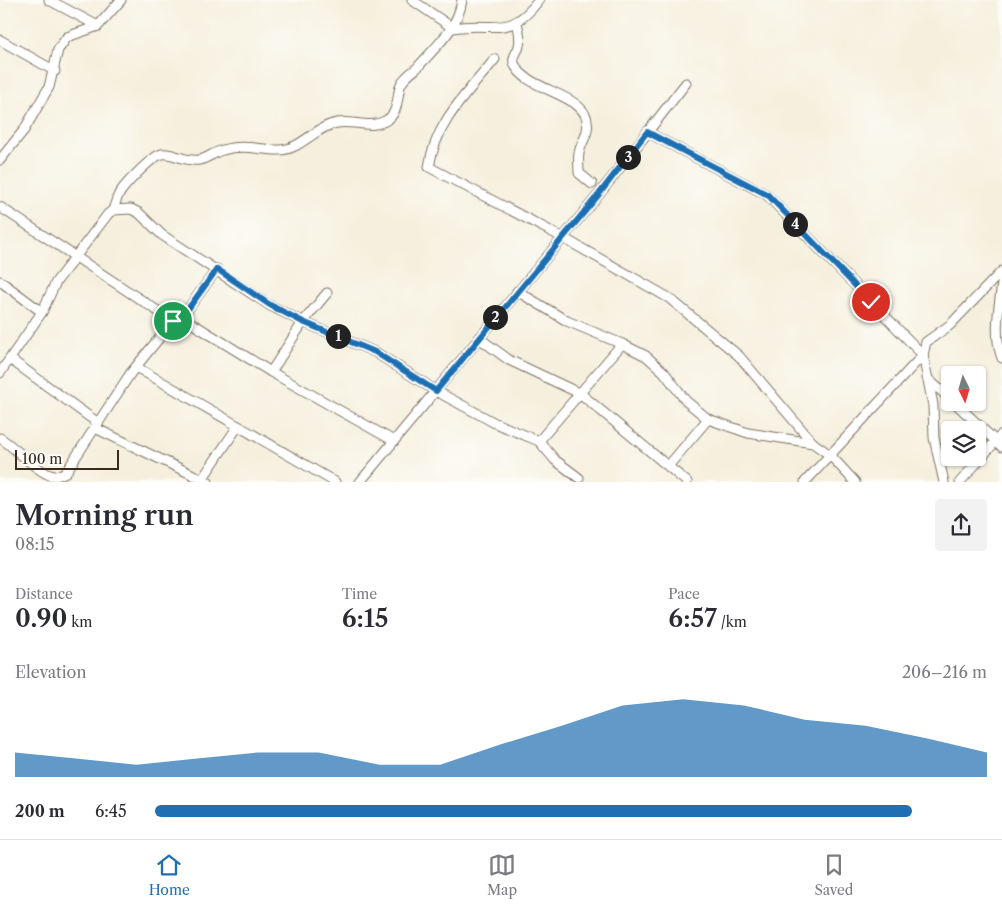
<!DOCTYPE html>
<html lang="en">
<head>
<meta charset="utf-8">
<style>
  body { margin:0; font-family:"Libre Caslon Text",serif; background:#f2f2f3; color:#2b2b33; height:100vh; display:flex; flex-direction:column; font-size:19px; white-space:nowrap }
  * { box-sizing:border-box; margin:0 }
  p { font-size:16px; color:#7c7c81 }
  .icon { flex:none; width:28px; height:28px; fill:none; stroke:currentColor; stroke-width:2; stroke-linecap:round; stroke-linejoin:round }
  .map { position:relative; height:482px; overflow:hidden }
  .side { display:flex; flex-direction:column; background:#fff; flex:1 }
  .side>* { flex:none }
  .needle { width:32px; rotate:175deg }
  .tools { position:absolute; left:941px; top:366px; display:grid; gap:10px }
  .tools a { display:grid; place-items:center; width:45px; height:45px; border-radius:5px; background:#fff; box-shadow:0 1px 4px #0004; font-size:25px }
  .scale { position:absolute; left:15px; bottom:12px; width:104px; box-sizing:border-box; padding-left:5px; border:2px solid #3b2a1e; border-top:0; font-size:14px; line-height:18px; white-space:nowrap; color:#3b2a1e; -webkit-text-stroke:4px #fdfcf7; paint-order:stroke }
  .pin { position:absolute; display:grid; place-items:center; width:42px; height:42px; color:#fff; margin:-21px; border:2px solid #fff; border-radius:50%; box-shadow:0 1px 5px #0007 }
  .km { position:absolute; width:25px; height:25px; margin:-12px; border-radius:50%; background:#222; color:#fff; font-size:14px; line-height:25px; text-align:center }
  .round { display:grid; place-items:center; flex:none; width:52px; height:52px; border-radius:5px; background:#f2f2f3 }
  .overview { display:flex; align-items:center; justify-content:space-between; height:85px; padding:0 15px }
  h1 { font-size:28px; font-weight:600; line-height:38px }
  .stats { display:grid; grid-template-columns:repeat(3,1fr); gap:8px; height:85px; padding:5px 15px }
  .stats div { display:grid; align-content:center }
  .stats b { font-size:25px; font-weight:600 }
  .stats small { font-size:14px; font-weight:400 }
  .stats p { font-size:14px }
  .chart { height:140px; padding:10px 15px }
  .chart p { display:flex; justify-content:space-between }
  .chart svg { width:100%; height:90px; margin-top:5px; fill:#1f6fb2; opacity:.7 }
  ul { padding:0 15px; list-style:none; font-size:16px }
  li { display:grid; grid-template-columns:80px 60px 1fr; align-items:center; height:38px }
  li i { height:12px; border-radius:6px; background:#1f6fb2 }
  .tab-bar { display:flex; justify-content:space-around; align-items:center; height:70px; border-top:1px solid #e1e1e2; background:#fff; font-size:14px; color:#7c7c81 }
  .tab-bar a { display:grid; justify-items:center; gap:2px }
  .tab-bar .active { color:#1f6fb2 }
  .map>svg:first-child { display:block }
</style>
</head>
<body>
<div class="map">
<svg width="1002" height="482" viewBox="0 0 1002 482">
  <rect width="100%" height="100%" fill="#fdfcf7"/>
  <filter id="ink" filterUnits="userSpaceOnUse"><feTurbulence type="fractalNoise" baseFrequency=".02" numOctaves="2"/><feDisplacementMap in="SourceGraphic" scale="10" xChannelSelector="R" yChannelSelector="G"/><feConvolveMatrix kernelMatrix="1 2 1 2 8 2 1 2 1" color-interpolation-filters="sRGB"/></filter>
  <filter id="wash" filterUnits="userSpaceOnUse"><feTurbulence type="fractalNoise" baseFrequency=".0096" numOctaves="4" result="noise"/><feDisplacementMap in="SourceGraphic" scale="20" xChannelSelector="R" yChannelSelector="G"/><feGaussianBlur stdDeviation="1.12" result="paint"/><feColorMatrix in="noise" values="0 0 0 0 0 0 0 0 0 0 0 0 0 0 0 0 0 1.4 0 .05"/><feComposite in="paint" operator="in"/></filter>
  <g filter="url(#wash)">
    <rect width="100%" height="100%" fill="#f5f0de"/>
  </g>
  <g filter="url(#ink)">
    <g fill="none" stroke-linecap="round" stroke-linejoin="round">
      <g stroke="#7c6f61" stroke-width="11">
        <g id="minor">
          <polyline points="49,0 98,26"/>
          <path d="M412,0L453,28C494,21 509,40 539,0"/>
          <path d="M517,23C519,30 521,38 519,46C518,52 512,56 514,63C524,90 582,93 587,120C590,133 581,142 579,153C578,159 579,167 579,173L592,184"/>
          <polyline points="0,40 55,71"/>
          <path d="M495,59C467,94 436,121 429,167L558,235L669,298L739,356L813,443"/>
          <polyline points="647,132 767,195 923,355 805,482"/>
          <polyline points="0,160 24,130 49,87 58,50 67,37 98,26 121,0"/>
          <polyline points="0,207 173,321"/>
          <path d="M113,210C115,205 116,200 118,196C123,186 152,156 162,154C172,152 185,162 199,160C207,159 214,152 223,150C242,144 261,150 279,150C301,150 316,126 337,123C353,120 370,129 385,121C400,113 396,97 401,84C404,78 412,72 417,68C435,47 458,29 462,0"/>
          <polyline points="0,281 42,312"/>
          <path d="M1002,283C999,308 993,335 1002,358"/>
          <polyline points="517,291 567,321 622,344 646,356 664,372 686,401 708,419 748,433 813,443 830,455 855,482"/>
          <polyline points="180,316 271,372 303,322 327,293"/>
          <polyline points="479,338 509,360 581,394 687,482"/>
          <polyline points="10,359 98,423"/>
          <polyline points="136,367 335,482"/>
          <polyline points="271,372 394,441"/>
          <polyline points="0,373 42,312 56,282 108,214 113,210 131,209 139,213 162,235 269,305 303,322 375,352 436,391 495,423 539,441 555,460 579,478"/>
          <polyline points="927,378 950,399"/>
          <polyline points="954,402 1002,447"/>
          <polyline points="95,428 208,482"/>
          <path d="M0,438C14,446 42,477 55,476C59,476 63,473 66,472L130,374L173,321L188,309L217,269"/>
          <polyline points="539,441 622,344"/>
          <polyline points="669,465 708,419"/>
          <polyline points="203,478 238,426"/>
          <polyline points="360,482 600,193 686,83"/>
          <polyline points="944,482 934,438 933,405 923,355 926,342 950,325 1002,271"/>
          <polyline points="960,482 1002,434"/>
        </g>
      </g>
      <use href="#minor" stroke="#fff" stroke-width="9"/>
    </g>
  </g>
  <g fill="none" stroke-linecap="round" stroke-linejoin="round" filter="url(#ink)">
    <g stroke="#fff" stroke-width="10">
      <polyline id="route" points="173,321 188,309 217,269 270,305 303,322 375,352 436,391 600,193 647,132 768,195 871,302"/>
    </g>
    <use href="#route" stroke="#1f6fb2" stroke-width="6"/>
  </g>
</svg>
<div class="tools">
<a><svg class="needle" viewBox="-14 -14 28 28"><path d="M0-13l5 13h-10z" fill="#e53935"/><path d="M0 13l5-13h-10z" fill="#7c7c81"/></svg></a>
<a><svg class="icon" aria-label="layers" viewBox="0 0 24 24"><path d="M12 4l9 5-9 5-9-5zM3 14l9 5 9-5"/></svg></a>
</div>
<div class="scale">100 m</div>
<div class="pin" style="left:173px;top:321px;background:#1e9e55"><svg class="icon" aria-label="arrive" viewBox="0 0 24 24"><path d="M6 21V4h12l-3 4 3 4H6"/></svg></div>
<div class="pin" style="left:871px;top:302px;background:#d93025"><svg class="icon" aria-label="check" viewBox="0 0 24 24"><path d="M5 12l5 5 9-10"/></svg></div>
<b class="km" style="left:338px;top:336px">1</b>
<b class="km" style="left:495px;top:317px">2</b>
<b class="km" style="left:628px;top:157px">3</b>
<b class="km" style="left:795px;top:224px">4</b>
</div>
<section class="side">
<div class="overview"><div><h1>Morning run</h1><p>08:15</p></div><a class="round"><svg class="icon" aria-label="share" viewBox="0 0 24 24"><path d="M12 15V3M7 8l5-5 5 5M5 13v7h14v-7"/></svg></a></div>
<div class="stats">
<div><p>Distance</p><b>0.90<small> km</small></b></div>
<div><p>Time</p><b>6:15</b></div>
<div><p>Pace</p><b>6:57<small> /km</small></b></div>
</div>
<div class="chart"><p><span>Elevation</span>206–216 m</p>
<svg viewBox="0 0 160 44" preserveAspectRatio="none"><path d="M0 44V32L10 35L20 38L30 35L40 32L50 32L60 38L70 38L80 28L90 19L100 9L110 6L120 9L130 16L140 19L150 25L160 32V44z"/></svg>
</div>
<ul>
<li><b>200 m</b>6:45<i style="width:91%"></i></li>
</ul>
</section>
<nav class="tab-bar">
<a class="active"><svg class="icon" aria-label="home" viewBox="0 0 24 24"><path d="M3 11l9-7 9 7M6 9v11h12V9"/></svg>Home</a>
<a><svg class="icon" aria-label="map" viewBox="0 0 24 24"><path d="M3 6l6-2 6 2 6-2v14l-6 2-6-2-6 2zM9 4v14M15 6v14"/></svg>Map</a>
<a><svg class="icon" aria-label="saved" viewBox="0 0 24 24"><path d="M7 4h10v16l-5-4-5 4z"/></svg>Saved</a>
</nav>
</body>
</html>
